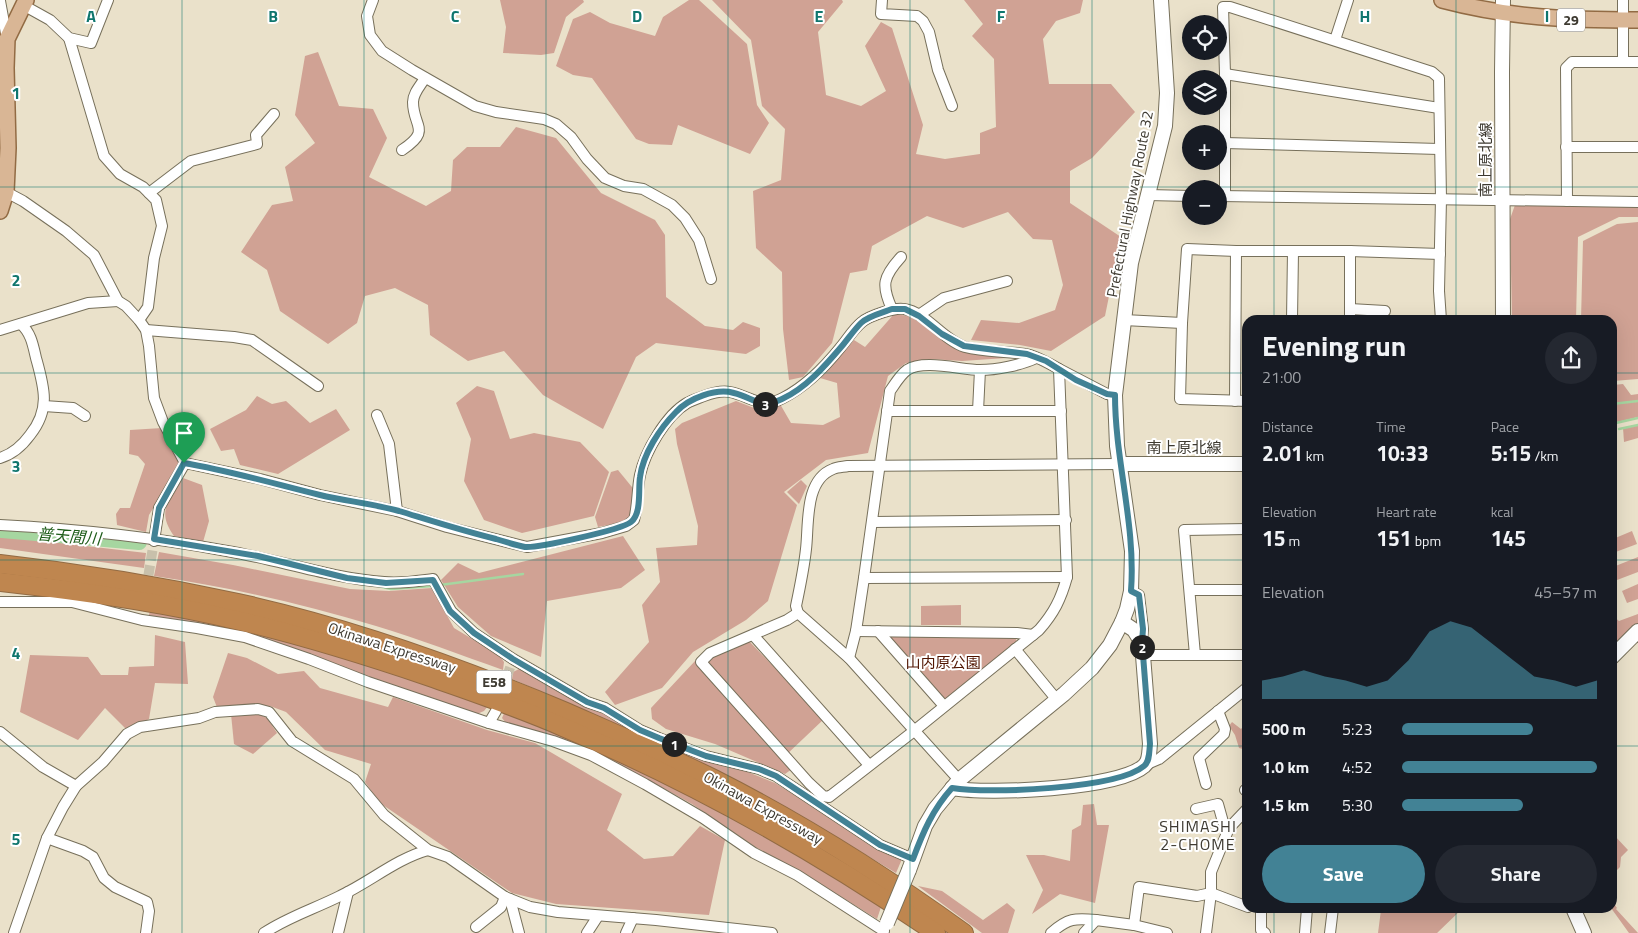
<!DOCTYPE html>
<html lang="en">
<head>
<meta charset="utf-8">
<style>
  body { margin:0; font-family:"Titillium Web","Noto Sans JP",sans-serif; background:#242831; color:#f1f3f6; height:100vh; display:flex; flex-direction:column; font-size:19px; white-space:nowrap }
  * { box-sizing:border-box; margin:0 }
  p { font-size:16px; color:#9ea1a6 }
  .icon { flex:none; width:28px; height:28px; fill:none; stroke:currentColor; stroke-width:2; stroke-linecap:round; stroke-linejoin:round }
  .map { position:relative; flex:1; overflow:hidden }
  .sheet { position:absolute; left:1242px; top:315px; width:375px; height:598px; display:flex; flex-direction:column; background:#171b24; border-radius:15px; box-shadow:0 5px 20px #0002 }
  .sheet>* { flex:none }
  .tools { position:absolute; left:1182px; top:15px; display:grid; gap:10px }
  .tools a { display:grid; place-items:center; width:45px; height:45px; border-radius:50%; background:#171b24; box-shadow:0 5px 20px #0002; font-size:25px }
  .pin { position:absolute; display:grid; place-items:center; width:42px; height:42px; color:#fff; margin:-51px -21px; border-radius:50% 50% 50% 0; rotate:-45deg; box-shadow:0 0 5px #0007 }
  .pin .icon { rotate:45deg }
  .km { position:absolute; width:25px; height:25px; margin:-12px; border-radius:50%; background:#222; color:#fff; font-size:14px; line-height:25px; text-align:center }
  .round { display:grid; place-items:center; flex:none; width:52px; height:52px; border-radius:26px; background:#242831 }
  .head { display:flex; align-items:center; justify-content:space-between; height:85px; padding:0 20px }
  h1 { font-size:28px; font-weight:700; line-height:38px }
  .figures { display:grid; grid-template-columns:repeat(3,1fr); gap:8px; height:85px; padding:5px 20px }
  .figures div { display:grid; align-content:center }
  .figures b { font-size:21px; font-weight:700 }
  .figures small { font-size:14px; font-weight:400 }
  .figures p { font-size:14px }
  .chart { height:140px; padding:10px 20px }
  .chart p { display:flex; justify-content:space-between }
  .chart svg { width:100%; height:90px; margin-top:5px; fill:#428295; opacity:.7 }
  .action { display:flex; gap:10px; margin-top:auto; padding:10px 20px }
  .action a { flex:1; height:58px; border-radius:30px; background:#428295; color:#fff; font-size:20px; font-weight:700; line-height:58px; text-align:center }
  .action a+a { background:#242831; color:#f1f3f6 }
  ul { padding:0 20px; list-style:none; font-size:16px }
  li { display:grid; grid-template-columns:80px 60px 1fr; align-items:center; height:38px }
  li i { height:12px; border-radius:6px; background:#428295 }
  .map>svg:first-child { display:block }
</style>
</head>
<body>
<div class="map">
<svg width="1638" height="933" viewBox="0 0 1638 933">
  <rect width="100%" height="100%" fill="#eae1ca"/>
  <g fill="#d0a294">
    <polygon points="500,0 583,0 584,2 566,17 554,53 541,55 503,53 506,27"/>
    <polygon points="689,0 699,0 747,44 757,105 769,123 750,154 678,125 672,145 649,144 636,139 592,78 573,75 556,66 573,19 590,12 610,23 655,36 663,17"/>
    <polygon points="712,0 842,0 843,2 818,32 826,95 861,106 886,91 865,46 881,22 892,28 923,125 916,154 945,159 980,154 980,133 996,127 994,59 972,36 983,24 964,0 1083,0 1080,13 1056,21 1043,39 1049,84 1111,84 1135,112 1092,158 1070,171 1070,203 1121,237 1105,316 1051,351 1020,345 971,340 981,320 1019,323 1055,310 1063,285 1052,240 1033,239 1008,212 963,228 927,216 872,246 867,270 850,273 832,343 803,377 789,380 783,329 782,272 756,248 753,191 781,180 785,129 762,106 751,40"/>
    <polygon points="318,52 339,106 373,109 387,138 369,177 426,206 451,191 453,160 467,147 500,147 516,127 556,138 601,193 655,220 665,235 666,297 705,326 733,330 743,322 760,328 760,346 746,354 656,343 636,357 603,429 543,395 504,351 468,361 430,335 428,305 395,288 365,296 357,323 328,344 280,311 267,270 241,252 272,205 293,201 285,167 315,143 295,115 305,56"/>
    <polygon points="1515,205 1638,206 1638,217 1619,217 1578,237 1576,320 1512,320 1510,219"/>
    <polygon points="1638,222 1638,379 1613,381 1612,320 1581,320 1583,241 1617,224"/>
    <polygon points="894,314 909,316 930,328 950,343 1005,355 1006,358 962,361 931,359 906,363 888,376 868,453 826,460 784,492 797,505 768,601 746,620 693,652 662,688 615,705 605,692 649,642 642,605 660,582 656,548 697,545 698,526 677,444 675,429 682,423 736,401 762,411 780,404 791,423 823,425 840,417 837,383 820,378 854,340 865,347"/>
    <polygon points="1623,384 1631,395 1638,394 1638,417 1613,423 1613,385"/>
    <polygon points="477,386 494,391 510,439 534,433 580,442 609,472 594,516 522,533 484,520 464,481 471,439 456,403"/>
    <polygon points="257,396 272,404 286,401 310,423 336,409 350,430 278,474 240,465 234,449 221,451 210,429 246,410"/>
    <polygon points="1638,425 1638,438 1624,442 1623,428"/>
    <polygon points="162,428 165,440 180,464 149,515 146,532 117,525 116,514 120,508 130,508 145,464 138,456 129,454 130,430"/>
    <polygon points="618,470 636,492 632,516 624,522 598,527 595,517 611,472"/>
    <path d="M183,478L202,485L209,521L203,542L174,536C156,511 169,500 183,478Z"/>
    <polygon points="801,480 807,486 799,504 787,492"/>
    <polygon points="1632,531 1637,544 1613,553 1613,539"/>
    <polygon points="0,536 146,553 144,568 0,548"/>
    <polygon points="623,536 645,570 621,588 547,601 541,657 491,636 458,607 441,580 458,563 479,573"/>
    <path d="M159,552L233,565L350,589L389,591L432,588L454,628L499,655L504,662L503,670C461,655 419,639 376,626C304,604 229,587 154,576Z"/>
    <polygon points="1638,557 1638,572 1617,580 1613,567"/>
    <polygon points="1638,584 1638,599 1627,603 1622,591"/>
    <polygon points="961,605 961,625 921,625 921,606"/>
    <path d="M150,611C209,624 270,635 329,652C383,668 435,687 488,706L484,711L477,714L289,649L148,618Z"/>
    <polygon points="1638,614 1638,624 1613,649 1613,616 1619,621"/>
    <polygon points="878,631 1015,637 1017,642 941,704"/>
    <polygon points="155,635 185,642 188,684 155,683 149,719 127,730 105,708 78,740 20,712 30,655 88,657 101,675 128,675 129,667 154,666"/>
    <polygon points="748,640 824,719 784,757 792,769 785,774 715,744 666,729 652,719 651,708 695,661"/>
    <polygon points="228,653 247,658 278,674 304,671 320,688 388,707 393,697 487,730 535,743 622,794 607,830 644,859 673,856 700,826 725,840 709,915 556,904 512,893 380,803 365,782 371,764 325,750 286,712 270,706 218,710 213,697"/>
    <path d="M521,668L609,716L775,783L902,859L896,873C846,843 796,812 744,785C669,746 590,712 512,679L513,672Z"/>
    <polygon points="505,711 566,735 694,794 882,904 877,919 806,875 757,848 692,804 654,783 601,756 506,723 502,718"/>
    <polygon points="256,713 267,718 277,733 253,754 234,744 231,714"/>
    <polygon points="1232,722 1241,729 1247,722 1247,750 1239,748 1235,735 1229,726"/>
    <polygon points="1094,804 1097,825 1109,825 1095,903 1060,894 1032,914 1043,890 1026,855 1044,855 1070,861 1072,830 1081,825 1083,805"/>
    <polygon points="1613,834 1628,850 1621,857 1620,867 1613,874"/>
    <polygon points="918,886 942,891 983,920 1007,903 1015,910 1008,933 982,933"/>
    <polygon points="1613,902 1617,908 1616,909 1638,933 1629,933 1611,908 1612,908"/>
    <polygon points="1411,908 1463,908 1437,933 1378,933 1381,910 1408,910"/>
  </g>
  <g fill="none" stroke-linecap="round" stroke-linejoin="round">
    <g stroke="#a6d6a0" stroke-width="2.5">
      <polyline points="1612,404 1638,401"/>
      <polyline points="1616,423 1638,418"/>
      <polyline points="1619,429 1638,425"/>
      <polyline points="440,585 523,574"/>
      <polyline points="378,586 391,589 432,586"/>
    </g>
    <polyline stroke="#a6d6a0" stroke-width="16" points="2,530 139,542"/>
    <g stroke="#c8c0ab" stroke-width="10" stroke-dasharray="10 5" stroke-linecap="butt">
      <polyline points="146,590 154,541"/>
      <polyline points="502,691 513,659"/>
    </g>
    <g stroke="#77705b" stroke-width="12">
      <g id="street">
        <polyline points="373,0 367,16 370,35 382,51 412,70 475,106 496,112 544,119 556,124 571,137 587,159 605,178 624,186 643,189 672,205 685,218 699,240 711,279"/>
        <polyline points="882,0 881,14 917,16 923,21 929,32 938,70 952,106"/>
        <polyline points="1623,0 1623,62"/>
        <polyline points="0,1 7,39"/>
        <polyline points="23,5 50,20 69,38 91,43 108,0"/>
        <polyline points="69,38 104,156 120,174 143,187 156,200 162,226 154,258 148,307 139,320"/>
        <polyline points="1335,40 1348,0"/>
        <polyline points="1225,74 1439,108"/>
        <polyline points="1225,143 1439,149"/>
        <polyline points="1566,147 1638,147"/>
        <path d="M402,150C432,130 413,127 413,102C413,93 421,85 425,78"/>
        <polyline points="6,192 23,201 66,231 94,255 118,301 126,306 139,320 146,330 149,346 154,398 163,422 185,463"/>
        <polyline points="149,193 191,161 257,144 256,135 274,114"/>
        <polyline points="1148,195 1191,196"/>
        <polyline points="1220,196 1638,202"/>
        <polyline points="1225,196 1225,74 1223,7 1230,7 1432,72 1439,78 1441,199 1439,291 1441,320"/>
        <polyline points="1567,201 1566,68 1572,62 1638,62"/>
        <polyline points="1350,251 1350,320"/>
        <path d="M892,309C881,285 883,277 901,257"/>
        <polyline points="1350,309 1385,311"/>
        <polyline points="919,315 944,298 1007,281"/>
        <polyline points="1124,320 1182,323 1180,399 1248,401"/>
        <polyline points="1292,320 1293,251"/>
        <polyline points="1182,323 1187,249 1236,251 1350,251 1440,254"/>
        <polyline points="0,330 88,303 118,301"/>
        <polyline points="146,330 234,337 252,340 318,386"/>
        <polyline points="1059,369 1107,394 1115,395"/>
        <polyline points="1235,401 1236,251"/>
        <polyline points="44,406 73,408 85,416"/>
        <polyline points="887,411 1061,411"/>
        <polyline points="978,411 980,370"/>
        <polyline points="377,415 389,444 397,511"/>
        <path d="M0,458C13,454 22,446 30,435C51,409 44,387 36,358C33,345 31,333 21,324"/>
        <path d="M185,463L260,479L320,495L397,511L447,527L527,547L602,533L626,526L634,520C638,505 637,490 640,475C645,452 666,415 687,403C692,400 699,398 704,396C712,393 721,390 730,392C750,396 761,410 783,398C806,386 824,368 840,348C847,340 853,329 862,322C869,316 895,307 904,309C926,312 943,340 965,347C984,352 1005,351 1025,354C1035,355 1050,364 1059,369L1067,577C1061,599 1054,613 1039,630L914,731L829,797L823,796L809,783L701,662L710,653L787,620L798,613"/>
        <polyline points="873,522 1066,520"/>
        <path d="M0,525C76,529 152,537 227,551C279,560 331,578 384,582C400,584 417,581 433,579L451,611L474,633L513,659L587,702L605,708L640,730L659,738L706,756L759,769L776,776L880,845L913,859"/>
        <polyline points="154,541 159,508 185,463"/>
        <polyline points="864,578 1067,577"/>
        <polyline points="1190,590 1248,590"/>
        <polyline points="1131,591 1139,595 1143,629 1142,642"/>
        <polyline points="0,602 72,602 142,620 197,628 245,637 309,659 368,682 489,723 553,741 591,755 645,784 703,818 754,853 797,875 884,931"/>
        <polyline points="856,631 1017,633 1033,635"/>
        <polyline points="878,631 944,706"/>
        <polyline points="753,635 869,765"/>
        <polyline points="1015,649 1057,700"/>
        <polyline points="1143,655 1248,655"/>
        <polyline points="1195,655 1184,530 1248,529"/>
        <path d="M849,658L856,631L864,578L890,391C895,384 900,375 907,370C924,359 961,370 980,370C996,370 1022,365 1036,358"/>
        <polyline points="489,723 496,711"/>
        <polyline points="0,732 43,767 76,786"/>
        <polyline points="1145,765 1159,759 1248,687"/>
        <path d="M959,780L849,658L798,613L796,606C800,587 804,568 806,549C809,525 804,480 833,469C837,467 843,467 848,466L1120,464"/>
        <polyline points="1206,784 1199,758 1224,734 1225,729 1218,711"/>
        <polyline points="1245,790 1248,792"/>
        <polyline points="1196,809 1218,804 1223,822 1229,828"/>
        <polyline points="47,838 83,851 93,857 104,878 115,887 147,902 149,911 146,933"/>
        <polyline points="510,899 519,933"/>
        <polyline points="1261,910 1261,930 1265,933"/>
        <polyline points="1134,925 1139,887 1197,896 1211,893 1248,907"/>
        <polyline points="476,927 501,907 505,897"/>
        <polyline points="14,933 47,838 63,807 76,786 103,762 127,734 140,727 199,718 215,712 258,709 269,712 292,741 354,779 384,815 428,850 448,857 505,897 530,907 558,912 656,920 772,933"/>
        <path d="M264,933C288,917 314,909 340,896C370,882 396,859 428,850"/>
        <polyline points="338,933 348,892"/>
        <polyline points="587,933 598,916"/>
        <polyline points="626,933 633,918"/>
        <path d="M1051,933C1068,918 1075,918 1096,920"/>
        <polyline points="1084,933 1096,920 1134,925 1167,933"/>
        <polyline points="1206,933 1211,893 1211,872 1229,828 1248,808"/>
        <polyline points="1305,933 1307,908"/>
        <polyline points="1330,933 1333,908"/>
      </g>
    </g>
    <g stroke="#77705b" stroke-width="16">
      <g id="secondary">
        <polyline points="1503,320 1502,72 1503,0"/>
        <polyline points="1120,464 1248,464"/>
        <polyline points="1612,657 1638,631"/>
        <path d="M952,788C987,795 1118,789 1144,766C1150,761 1149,752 1150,744L1142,643L1134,630L1122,622"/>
        <polyline points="909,870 925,826 935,809 959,780 1064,694 1092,668 1110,645 1122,622 1127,609 1131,591 1132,551 1117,446 1115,395 1131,263 1165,126 1167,93 1161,0"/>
        <polyline points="1573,908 1584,933"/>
      </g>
    </g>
    <g stroke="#926b44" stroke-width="18">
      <g id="primary">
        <path d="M1442,0C1510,18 1568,20 1638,20"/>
        <polyline points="0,211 6,192 8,148 6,68 7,39 26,0"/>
      </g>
    </g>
    <g stroke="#926b44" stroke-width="20">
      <g id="highway">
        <path d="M0,564C80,573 159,586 238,603C351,628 460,667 566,712C616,734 665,755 714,779C801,823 885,876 964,933"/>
        <path d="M0,582C81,591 161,602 240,621C305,636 368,656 430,677C475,693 520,708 563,727C695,783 818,852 936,933"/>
      </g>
    </g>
    <use href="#street" stroke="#fff" stroke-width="10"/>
    <use href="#secondary" stroke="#fff" stroke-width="14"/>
    <use href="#primary" stroke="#d9b695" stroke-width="15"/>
    <use href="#highway" stroke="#bf864f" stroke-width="18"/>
    <g stroke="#77705b" stroke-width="16" stroke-linecap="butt">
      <polyline id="secondary-bridge" points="887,923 909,870"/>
    </g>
    <use href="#secondary-bridge" stroke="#fff" stroke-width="14"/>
  </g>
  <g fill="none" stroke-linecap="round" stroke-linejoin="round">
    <g stroke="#fff" stroke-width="10">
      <path id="route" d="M892,309H905L919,316L942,334L964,346L1027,354L1046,361L1076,380L1107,394L1115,395C1115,461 1136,525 1131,591L1139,595L1143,629L1142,642L1150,744C1149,752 1150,761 1144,766C1117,789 988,794 952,788C933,809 923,832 913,859L880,845L776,776L759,769L706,756L659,738L640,730L604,708L587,702L513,659L474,633L450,611L433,580L386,583L347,578L258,556L154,539L159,508L184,463C231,471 275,484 320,495C346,501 373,504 399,511C432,521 463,531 496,539C506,542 516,545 525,547C538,548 621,530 631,522C642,513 638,490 640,477C643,454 660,428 676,412C689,398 716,388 734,393C754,398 760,409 782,399C806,388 825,366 842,346C848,339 854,330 861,323C868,316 882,313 892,309Z"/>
    </g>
    <use href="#route" stroke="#428295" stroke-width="6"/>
  </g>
  <path fill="none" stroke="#0f766e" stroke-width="1" stroke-opacity="0.55" d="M182,0V933M364,0V933M546,0V933M728,0V933M910,0V933M1092,0V933M1274,0V320M1456,0V320M0,187H1638M0,373H1248M1612,373H1638M0,560H1248M1612,560H1638M0,746H1248M1612,746H1638M1274,908V933M1456,908V933"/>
  <g text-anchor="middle" stroke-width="4" stroke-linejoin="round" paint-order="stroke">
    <g fill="#fff" stroke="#78756f" stroke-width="1">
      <rect x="1557" y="8.5" width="28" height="23" rx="4"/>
      <rect x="476.5" y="670.5" width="35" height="23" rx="4"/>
    </g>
    <g font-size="14" font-weight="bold" fill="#3e3a31">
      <text x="1571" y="25">29</text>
      <text x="494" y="687">E58</text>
    </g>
    <g font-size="15" fill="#3e3a31" stroke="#fff">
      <text transform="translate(1486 160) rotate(-90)" y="5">南上原北線</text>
      <text transform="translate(1130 204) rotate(-79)" y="5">Prefectural Highway Route 32</text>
      <text x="1184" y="453">南上原北線</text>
      <text transform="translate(392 648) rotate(18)" y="5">Okinawa Expressway</text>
      <text transform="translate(763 808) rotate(29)" y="5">Okinawa Expressway</text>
    </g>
    <g font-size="15" fill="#501400" stroke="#fff">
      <text x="943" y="668">山内原公園</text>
    </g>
    <g font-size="16" font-style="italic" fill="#1f5d1a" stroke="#fff">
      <text transform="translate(69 536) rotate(5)" y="6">普天間川</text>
    </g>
    <g font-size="16" letter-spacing="1" fill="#3e3a31" stroke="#fff">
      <text x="1198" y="832">SHIMASHI<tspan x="1198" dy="18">2-CHOME</tspan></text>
    </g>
  </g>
  <g font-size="16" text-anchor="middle" font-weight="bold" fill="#0f766e" stroke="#fff" stroke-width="4" stroke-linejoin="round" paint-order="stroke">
    <text x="91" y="22">A</text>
    <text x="273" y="22">B</text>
    <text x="455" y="22">C</text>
    <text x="637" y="22">D</text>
    <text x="819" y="22">E</text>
    <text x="1001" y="22">F</text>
    <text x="1365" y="22">H</text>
    <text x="1547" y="22">I</text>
    <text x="16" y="99">1</text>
    <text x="16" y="286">2</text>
    <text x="16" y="472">3</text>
    <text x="16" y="659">4</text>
    <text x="16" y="845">5</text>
  </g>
</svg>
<div class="tools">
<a><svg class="icon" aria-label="locate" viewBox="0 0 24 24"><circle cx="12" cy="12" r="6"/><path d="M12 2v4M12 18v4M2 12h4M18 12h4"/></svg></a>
<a><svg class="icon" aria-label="layers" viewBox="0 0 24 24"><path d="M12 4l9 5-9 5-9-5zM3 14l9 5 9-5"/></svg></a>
<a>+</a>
<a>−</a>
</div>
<div class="pin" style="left:184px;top:463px;background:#1e9e55"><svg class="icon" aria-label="arrive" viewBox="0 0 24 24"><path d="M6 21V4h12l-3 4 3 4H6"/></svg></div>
<b class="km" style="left:674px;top:744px">1</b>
<b class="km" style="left:1142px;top:647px">2</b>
<b class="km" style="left:765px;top:404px">3</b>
<section class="sheet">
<div class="head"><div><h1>Evening run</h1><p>21:00</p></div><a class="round"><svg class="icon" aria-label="share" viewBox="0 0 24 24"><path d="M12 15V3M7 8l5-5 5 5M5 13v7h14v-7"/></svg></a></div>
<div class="figures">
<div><p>Distance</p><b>2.01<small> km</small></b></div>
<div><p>Time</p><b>10:33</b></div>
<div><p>Pace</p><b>5:15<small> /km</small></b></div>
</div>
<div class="figures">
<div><p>Elevation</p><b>15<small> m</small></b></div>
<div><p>Heart rate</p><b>151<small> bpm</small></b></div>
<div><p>kcal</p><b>145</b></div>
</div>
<div class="chart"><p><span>Elevation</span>45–57 m</p>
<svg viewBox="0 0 160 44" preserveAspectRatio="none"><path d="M0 44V35L10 33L20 30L30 33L40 35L50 38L60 35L70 25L80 11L90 6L100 9L110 17L120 25L130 33L140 35L150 38L160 35V44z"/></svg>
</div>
<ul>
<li><b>500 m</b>5:23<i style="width:67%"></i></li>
<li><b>1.0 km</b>4:52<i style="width:100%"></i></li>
<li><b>1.5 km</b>5:30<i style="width:62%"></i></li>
</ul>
<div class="action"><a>Save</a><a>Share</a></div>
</section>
</div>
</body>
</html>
